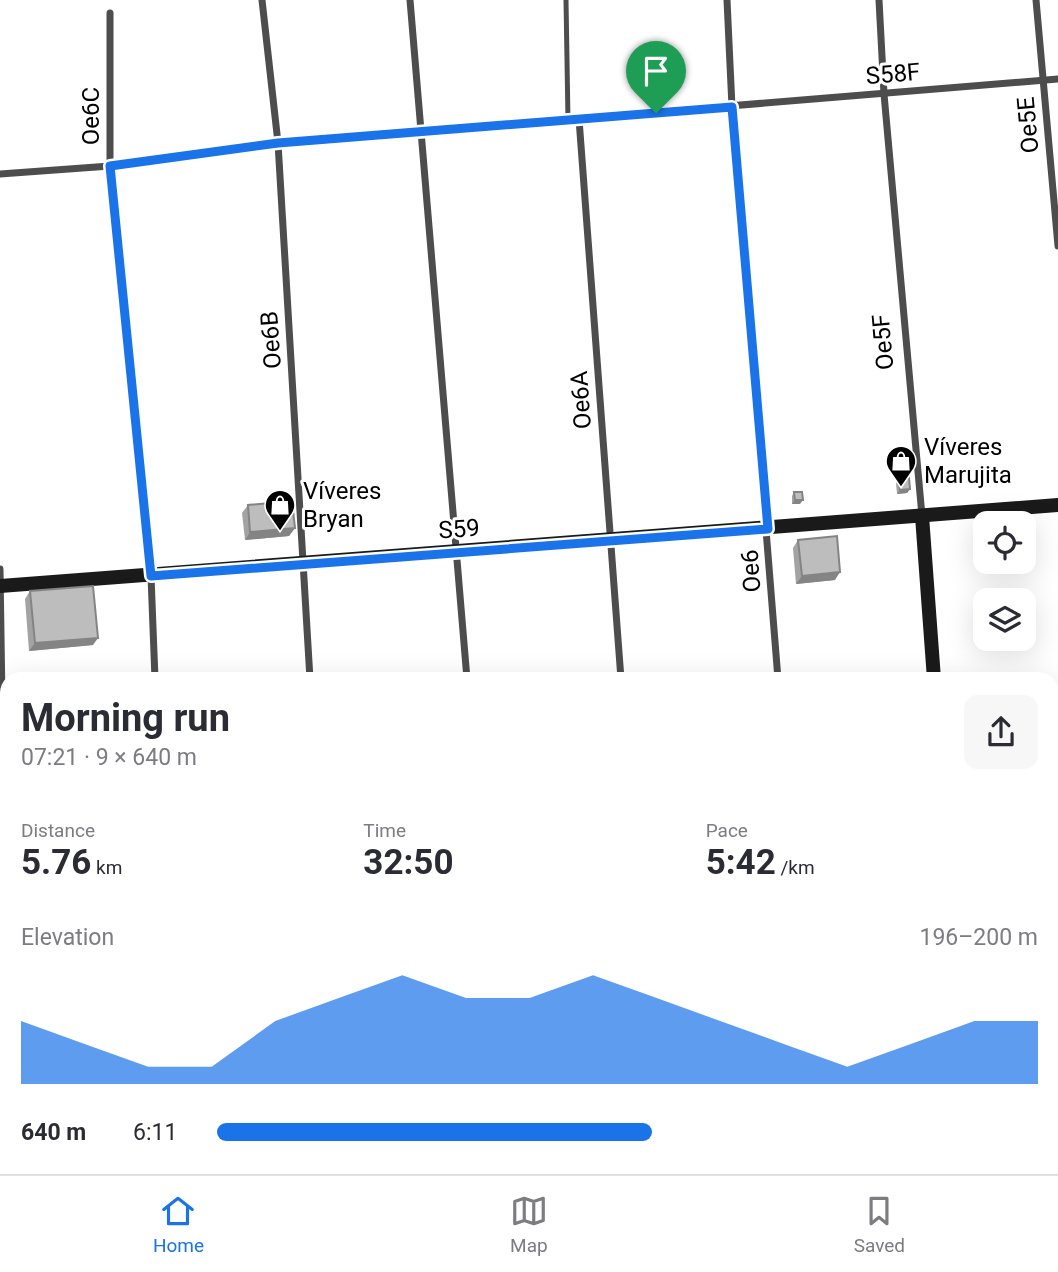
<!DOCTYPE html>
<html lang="en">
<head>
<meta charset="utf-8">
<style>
  body { margin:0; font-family:Roboto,sans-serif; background:#f7f7f7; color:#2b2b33; height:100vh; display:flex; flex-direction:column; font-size:26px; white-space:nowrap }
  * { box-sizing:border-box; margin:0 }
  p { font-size:23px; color:#7c7c81 }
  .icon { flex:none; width:38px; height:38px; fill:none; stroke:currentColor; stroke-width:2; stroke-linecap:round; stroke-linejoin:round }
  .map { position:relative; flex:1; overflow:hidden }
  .side { position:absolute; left:0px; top:672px; width:1059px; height:502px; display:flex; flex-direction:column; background:#fff; border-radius:21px 21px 0 0; box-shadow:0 7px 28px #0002 }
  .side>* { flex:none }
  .tools { position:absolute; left:973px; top:511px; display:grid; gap:14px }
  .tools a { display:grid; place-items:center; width:63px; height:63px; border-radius:14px; background:#fff; box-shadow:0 7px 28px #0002; font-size:35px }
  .pin { position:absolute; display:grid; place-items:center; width:60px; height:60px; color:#fff; margin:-72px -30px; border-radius:50% 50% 50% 0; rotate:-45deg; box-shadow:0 0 7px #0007 }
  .pin .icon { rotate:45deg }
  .round { display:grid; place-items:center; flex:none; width:74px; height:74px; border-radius:14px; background:#f7f7f7 }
  .head { display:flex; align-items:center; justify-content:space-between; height:119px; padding:0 21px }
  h1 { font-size:38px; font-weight:700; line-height:52px }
  .figures { display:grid; grid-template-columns:repeat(3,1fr); gap:10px; height:119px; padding:7px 21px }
  .figures div { display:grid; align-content:center }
  .figures b { font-size:35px; font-weight:700 }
  .figures small { font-size:19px; font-weight:400 }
  .figures p { font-size:19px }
  .chart { height:196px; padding:14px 21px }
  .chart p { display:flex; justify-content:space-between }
  .chart svg { width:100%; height:126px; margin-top:7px; fill:#1a73e8; opacity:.7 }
  ul { padding:0 21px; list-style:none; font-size:23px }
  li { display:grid; grid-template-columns:112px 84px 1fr; align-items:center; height:52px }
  li i { height:18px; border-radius:9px; background:#1a73e8 }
  .dock { display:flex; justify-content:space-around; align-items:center; height:98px; border-top:2px solid #e1e1e2; background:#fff; font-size:19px; color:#7c7c81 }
  .dock a { display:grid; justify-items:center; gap:4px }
  .dock .selected { color:#1a73e8 }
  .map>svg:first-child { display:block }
</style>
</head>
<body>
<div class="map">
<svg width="1058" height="1174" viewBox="0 0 1058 1174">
  <rect width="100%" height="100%" fill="#fff"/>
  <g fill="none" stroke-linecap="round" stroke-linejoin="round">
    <polyline stroke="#4d4d4d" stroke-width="5" points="566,0 568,120"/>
    <g stroke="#4d4d4d" stroke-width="7">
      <polyline points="262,0 278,143 310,679"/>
      <polyline points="410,0 467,679"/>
      <polyline points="727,0 732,107 778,679"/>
      <polyline points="879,0 884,94 922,516"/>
      <polyline points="1036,0 1058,246"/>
      <polyline points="110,13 110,166 151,576 155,679"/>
      <polyline points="579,119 621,679"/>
      <polyline points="0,174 110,166 278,143 1058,79"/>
      <polyline points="0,569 3,767 7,804"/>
      <polyline points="0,863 7,860"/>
      <polyline points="0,951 7,947"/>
      <polyline points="1052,1073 1058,1055"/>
      <polyline points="57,1167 59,1174"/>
      <polyline points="212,1167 214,1174"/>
      <polyline points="218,1167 245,1174"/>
      <polyline points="183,1174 207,1167"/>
      <polyline points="503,1174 505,1167"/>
      <polyline points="663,1174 664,1167"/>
      <polyline points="825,1174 827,1167"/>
      <polyline points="1017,1174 1020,1167"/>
    </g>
    <g stroke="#1a1a1a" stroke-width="14">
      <polyline points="922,516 934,679"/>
      <polyline points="0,586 1058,505"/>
      <polyline points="1052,983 1058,985"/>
    </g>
  </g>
  <g fill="#a3a3a3">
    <polygon points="899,479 910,489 907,493 897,494 896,483"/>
    <polygon points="794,492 800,504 792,504 792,496"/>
    <polygon points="248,505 295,528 289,536 245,540 242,513"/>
    <polygon points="798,540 835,580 796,584 793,548"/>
    <polygon points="30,591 93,645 29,651 25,599"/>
  </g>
  <g fill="#848484">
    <polygon points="910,489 907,493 897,494 900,490"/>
    <polygon points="795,500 803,500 800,504 792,504"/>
    <polygon points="295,528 289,536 245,540 250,532"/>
    <polygon points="840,572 835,580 796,584 802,576"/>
    <polygon points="98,638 93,645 29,651 35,643"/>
  </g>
  <g fill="#bdbdbd" stroke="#848484" stroke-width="2">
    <polygon points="909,478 910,489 900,490 899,479"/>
    <polygon points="794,492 802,492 803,500 795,500"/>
    <polygon points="292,501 295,528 250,532 248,505"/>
    <polygon points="837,536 840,572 802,576 798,540"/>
    <polygon points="93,586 98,638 35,643 30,591"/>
  </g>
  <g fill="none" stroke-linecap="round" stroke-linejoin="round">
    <g stroke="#fff" stroke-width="14">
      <polygon id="route" points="732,107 768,529 151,576 110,166 278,143"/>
    </g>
    <use href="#route" stroke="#1a73e8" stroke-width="9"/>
  </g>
  <defs>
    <g id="shop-pin" transform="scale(1.575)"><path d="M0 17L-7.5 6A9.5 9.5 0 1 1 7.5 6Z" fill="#000" stroke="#fff"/><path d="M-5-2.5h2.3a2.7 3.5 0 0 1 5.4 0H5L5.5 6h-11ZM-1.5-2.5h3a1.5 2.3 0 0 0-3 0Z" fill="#fff"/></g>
  </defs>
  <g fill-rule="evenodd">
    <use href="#shop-pin" x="901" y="461"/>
    <use href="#shop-pin" x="280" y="505"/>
  </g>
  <g text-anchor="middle" stroke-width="6" stroke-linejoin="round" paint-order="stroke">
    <g font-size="24" fill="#000" stroke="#fff">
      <text transform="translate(893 74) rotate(-5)" y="8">S58F</text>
      <text transform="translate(91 116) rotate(-90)" y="8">Oe6C</text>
      <text transform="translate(1028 125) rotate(-95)" y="8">Oe5E</text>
      <text transform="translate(271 340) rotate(-94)" y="8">Oe6B</text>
      <text transform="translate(883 342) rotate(-95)" y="8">Oe5F</text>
      <text transform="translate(581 400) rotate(-94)" y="8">Oe6A</text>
      <text transform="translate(459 529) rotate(-4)" y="8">S59</text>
      <text transform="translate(751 571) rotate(-94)" y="8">Oe6</text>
    </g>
    <g font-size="24" fill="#000" stroke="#fff" text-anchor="start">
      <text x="924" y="455">Víveres<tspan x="924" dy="28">Marujita</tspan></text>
      <text x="303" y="499">Víveres<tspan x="303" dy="28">Bryan</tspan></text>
    </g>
  </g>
</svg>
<div class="tools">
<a><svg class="icon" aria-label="locate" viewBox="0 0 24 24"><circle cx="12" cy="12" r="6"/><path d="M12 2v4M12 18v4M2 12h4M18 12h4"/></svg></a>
<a><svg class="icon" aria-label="layers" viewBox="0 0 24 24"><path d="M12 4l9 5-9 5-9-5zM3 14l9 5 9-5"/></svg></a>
</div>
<div class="pin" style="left:656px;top:113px;background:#1e9e55"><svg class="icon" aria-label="arrive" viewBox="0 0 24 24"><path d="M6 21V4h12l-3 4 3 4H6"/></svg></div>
<section class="side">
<div class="head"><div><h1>Morning run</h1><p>07:21 · 9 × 640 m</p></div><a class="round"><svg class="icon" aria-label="share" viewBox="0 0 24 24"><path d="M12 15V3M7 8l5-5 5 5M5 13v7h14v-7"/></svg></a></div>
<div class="figures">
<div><p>Distance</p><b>5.76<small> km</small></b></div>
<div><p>Time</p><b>32:50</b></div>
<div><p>Pace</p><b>5:42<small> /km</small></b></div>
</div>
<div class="chart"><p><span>Elevation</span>196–200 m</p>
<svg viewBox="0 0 160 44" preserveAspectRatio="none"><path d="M0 44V22L10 30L20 38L30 38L40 22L50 14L60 6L70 14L80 14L90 6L100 14L110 22L120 30L130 38L140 30L150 22L160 22V44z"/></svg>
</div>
<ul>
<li><b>640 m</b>6:11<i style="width:53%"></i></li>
</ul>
</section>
</div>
<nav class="dock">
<a class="selected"><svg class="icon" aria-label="home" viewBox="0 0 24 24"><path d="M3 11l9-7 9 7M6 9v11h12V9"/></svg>Home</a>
<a><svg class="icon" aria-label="map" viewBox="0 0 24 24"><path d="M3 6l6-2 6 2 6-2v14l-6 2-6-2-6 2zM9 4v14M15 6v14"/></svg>Map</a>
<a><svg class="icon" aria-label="saved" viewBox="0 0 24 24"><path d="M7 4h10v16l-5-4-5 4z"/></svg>Saved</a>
</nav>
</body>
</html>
